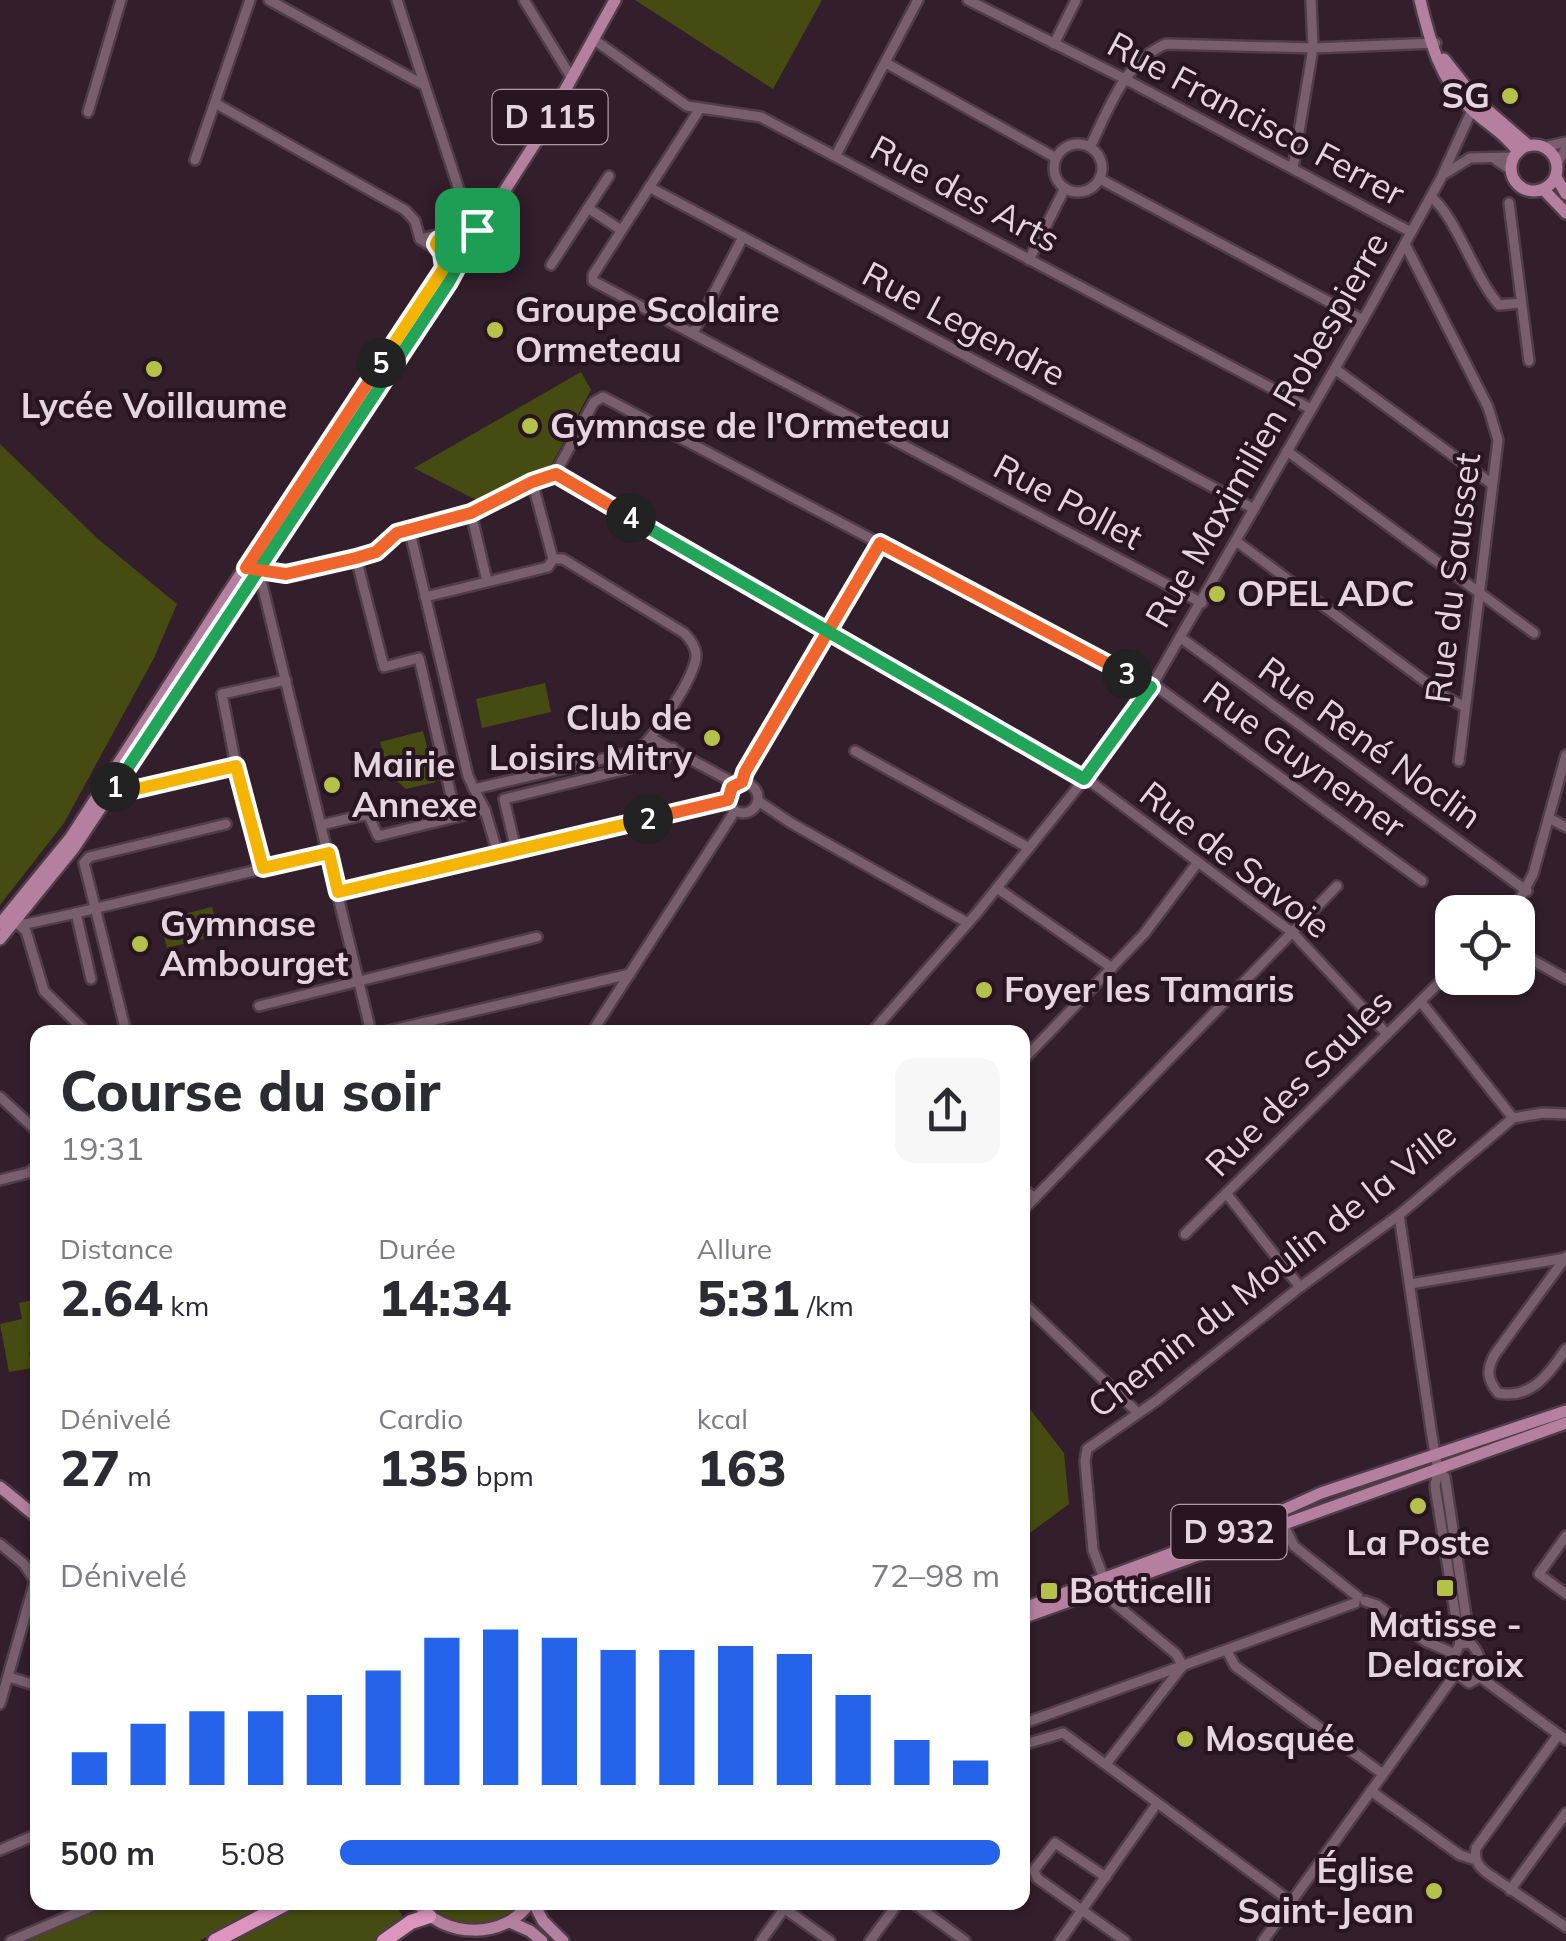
<!DOCTYPE html>
<html lang="fr">
<head>
<meta charset="utf-8">
<style>
  body { margin:0; font-family:Mulish,sans-serif; background:#f7f7f7; color:#2b2b33; height:100vh; display:flex; flex-direction:column; font-size:38px; white-space:nowrap }
  * { box-sizing:border-box; margin:0 }
  p { font-size:32px; color:#7c7c81 }
  .icon { flex:none; width:55px; height:55px; fill:none; stroke:currentColor; stroke-width:2; stroke-linecap:round; stroke-linejoin:round }
  .map { position:relative; flex:1; overflow:hidden }
  .panel { position:absolute; left:30px; top:1025px; width:1000px; height:885px; display:flex; flex-direction:column; background:#fff; border-radius:20px; box-shadow:0 2px 8px #0004 }
  .panel>* { flex:none }
  .buttons { position:absolute; left:1435px; top:895px; display:grid; gap:20px }
  .buttons a { display:grid; place-items:center; width:100px; height:100px; border-radius:20px; background:#fff; box-shadow:0 2px 8px #0004; font-size:50px }
  .pin { position:absolute; display:grid; place-items:center; width:85px; height:85px; color:#fff; margin:-42px; border-radius:20px; box-shadow:0 5px 15px #0006 }
  .km { position:absolute; width:50px; height:50px; margin:-25px; border-radius:50%; background:#222; color:#fff; font-size:28px; line-height:50px; text-align:center }
  .round { display:grid; place-items:center; flex:none; width:105px; height:105px; border-radius:20px; background:#f7f7f7 }
  .summary { display:flex; align-items:center; justify-content:space-between; height:170px; padding:0 30px }
  h1 { font-size:55px; font-weight:800; line-height:75px }
  .metrics { display:grid; grid-template-columns:repeat(3,1fr); gap:15px; height:170px; padding:10px 30px }
  .metrics div { display:grid; align-content:center }
  .metrics b { font-size:50px; font-weight:800 }
  .metrics small { font-size:28px; font-weight:400 }
  .metrics p { font-size:28px }
  .chart { height:280px; padding:20px 30px }
  .chart p { display:flex; justify-content:space-between }
  .chart svg { width:100%; height:180px; margin-top:10px; stroke:#2563eb; stroke-width:6 }
  ul { padding:0 30px; list-style:none; font-size:32px }
  li { display:grid; grid-template-columns:160px 120px 1fr; align-items:center; height:75px }
  li i { height:25px; border-radius:12px; background:#2563eb }
  .map>svg:first-child { display:block }
</style>
</head>
<body>
<div class="map">
<svg width="1566" height="1941" viewBox="0 0 1566 1941">
  <rect width="100%" height="100%" fill="#331e2b"/>
  <g fill="#464c11">
    <polygon points="635,0 822,0 773,89"/>
    <polygon points="581,372 591,390 552,464 480,502 414,468"/>
    <polygon points="0,444 98,539 177,604 154,658 64,823 0,905"/>
    <polygon points="545,683 551,712 482,728 476,699"/>
    <polygon points="423,731 436,782 406,789 388,773 380,742"/>
    <polygon points="212,907 219,935 167,948 160,920"/>
    <polygon points="37,1299 37,1350 29,1352 32,1368 9,1372 0,1324 22,1319 19,1303"/>
    <polygon points="1022,1399 1064,1453 1069,1504 1023,1538"/>
    <polygon points="110,1903 267,1903 199,1941 17,1941"/>
    <polygon points="313,1903 395,1903 404,1919 374,1941 228,1941 290,1907"/>
    <path d="M427,1903H522C496,1929 453,1931 427,1903Z"/>
  </g>
  <g fill="none" stroke-linecap="round" stroke-linejoin="round">
    <g stroke="#4f3d48" stroke-width="14">
      <g id="minor">
        <polyline points="269,0 424,85"/>
        <polyline points="397,0 465,208 477,230 464,228 420,239"/>
        <polyline points="524,0 571,77"/>
        <polyline points="968,0 1125,79 1411,232"/>
        <polyline points="593,39 687,106 761,117 1311,409"/>
        <polyline points="1054,44 1076,0"/>
        <polyline points="886,63 1056,158"/>
        <polyline points="215,103 405,210 415,221 420,239 442,253 444,269"/>
        <polyline points="699,110 593,275 593,281 1202,603"/>
        <polyline points="88,112 121,0"/>
        <circle cx="1078" cy="168" r="24"/>
        <path d="M1090,147C1109,109 1124,62 1166,44L1313,48L1436,43"/>
        <polyline points="1544,147 1566,142"/>
        <polyline points="836,155 918,0"/>
        <polyline points="195,160 250,0"/>
        <polyline points="1496,160 1511,170"/>
        <polyline points="1557,164 1566,148"/>
        <polyline points="1293,168 1313,48 1311,0"/>
        <polyline points="1446,173 1470,158 1514,157"/>
        <polyline points="609,176 588,208 621,230"/>
        <polyline points="1100,179 1363,320"/>
        <polyline points="649,187 1254,509"/>
        <path d="M1431,197C1456,216 1474,277 1499,305L1521,303"/>
        <polyline points="1509,203 1529,361"/>
        <polyline points="1405,244 1488,407 1498,440 1459,761"/>
        <polyline points="1029,260 1065,188"/>
        <polyline points="551,265 588,208"/>
        <polyline points="693,333 743,237"/>
        <polyline points="1335,369 1492,484"/>
        <polyline points="1287,451 1534,633"/>
        <polyline points="555,474 1091,782 1293,933 1387,1034"/>
        <polyline points="532,481 553,559"/>
        <polyline points="471,513 487,581"/>
        <path d="M409,528L468,776L474,789L637,751C653,740 698,673 696,654C695,645 690,639 684,633L563,559H553"/>
        <polyline points="1236,541 1446,697 1465,707"/>
        <polyline points="356,558 384,667 419,658 456,817"/>
        <polyline points="246,568 286,574 356,558 376,552 397,533 471,513 532,481 555,474 594,402 603,397 1151,687"/>
        <polyline points="259,572 371,1032"/>
        <polyline points="425,597 548,567 553,559"/>
        <polyline points="1181,638 1527,891"/>
        <polyline points="1153,684 1422,881"/>
        <polyline points="651,738 736,784"/>
        <polyline points="855,751 1029,848"/>
        <polyline points="742,782 879,543"/>
        <circle cx="743" cy="798" r="15"/>
        <polyline points="474,789 485,810 498,854"/>
        <polyline points="111,791 124,791 236,766"/>
        <polyline points="758,801 791,823 968,923"/>
        <polyline points="1549,818 1566,827"/>
        <polyline points="321,825 368,814 378,836 485,810"/>
        <polyline points="516,850 504,799 664,760 673,748"/>
        <polyline points="263,869 236,766 222,694 286,680"/>
        <polyline points="997,888 1112,968"/>
        <polyline points="338,892 728,800"/>
        <polyline points="1513,912 1533,874 1566,755"/>
        <polyline points="76,913 91,979"/>
        <polyline points="15,923 26,924 76,913 329,853"/>
        <polyline points="18,924 26,931 44,991 86,1032"/>
        <polyline points="1518,952 1566,979"/>
        <polyline points="1421,1002 1513,1118"/>
        <polyline points="259,1006 537,937"/>
        <polyline points="126,1032 84,863 89,857 226,824"/>
        <polyline points="384,1032 630,974"/>
        <polyline points="592,1032 735,811"/>
        <polyline points="872,1032 976,914 1090,772 1153,684 1368,311 1441,178 1472,110"/>
        <polyline points="1022,1061 1144,934 1198,862"/>
        <polyline points="0,1097 38,1132"/>
        <polyline points="0,1180 28,1173 38,1166"/>
        <polyline points="1022,1188 1035,1198"/>
        <polyline points="1226,1193 1300,1287"/>
        <polyline points="1022,1211 1337,886"/>
        <polyline points="1399,1215 1432,1436 1438,1471 1445,1477 1470,1643"/>
        <polyline points="1185,1234 1452,970"/>
        <path d="M1566,1257L1495,1354C1486,1370 1487,1379 1498,1393C1531,1400 1550,1373 1566,1349"/>
        <polyline points="1410,1284 1566,1258"/>
        <polyline points="1022,1302 1137,1412"/>
        <polyline points="1438,1471 1435,1486 1460,1644"/>
        <polyline points="1283,1524 1294,1546 1358,1597"/>
        <polyline points="1566,1536 1539,1574 1566,1594"/>
        <polyline points="0,1544 24,1564 35,1581 0,1704"/>
        <polyline points="1365,1601 1377,1605 1425,1641 1455,1654"/>
        <path d="M1470,1643C1480,1652 1482,1664 1480,1677L1469,1683L1456,1673L1455,1654L1460,1644Z"/>
        <polyline points="1227,1651 1235,1666 1383,1774"/>
        <polyline points="1183,1666 1176,1654 1113,1602 1093,1550 1085,1461 1087,1449 1156,1401 1300,1287 1399,1215 1513,1118 1543,1113 1566,1114"/>
        <polyline points="9,1677 38,1686"/>
        <polyline points="1480,1677 1566,1740"/>
        <polyline points="1022,1724 1355,1603"/>
        <path d="M1558,1735L1476,1848C1474,1860 1478,1866 1487,1873L1566,1927"/>
        <polyline points="1022,1745 1063,1733 1290,1901"/>
        <polyline points="1106,1764 1181,1668"/>
        <polyline points="1371,1791 1460,1855 1476,1860"/>
        <polyline points="0,1850 38,1834"/>
        <polyline points="1106,1877 1055,1843 1034,1870 1037,1878 1125,1941"/>
        <polyline points="1510,1890 1566,1813"/>
        <polyline points="912,1902 965,1941"/>
        <polyline points="785,1909 830,1941"/>
        <polyline points="11,1941 102,1902"/>
        <polyline points="761,1941 789,1902"/>
        <polyline points="870,1941 899,1902"/>
        <polyline points="1060,1941 1156,1805"/>
        <polyline points="1263,1941 1456,1673"/>
      </g>
    </g>
    <g stroke="#4f3d48" stroke-width="16">
      <g id="major">
        <path d="M1420,0C1430,41 1439,78 1470,108C1486,124 1505,133 1518,152"/>
        <polyline points="1444,59 1477,101 1528,145"/>
        <circle cx="1534" cy="168" r="23"/>
        <polyline points="1556,177 1566,194"/>
        <polyline points="1543,189 1566,213"/>
        <polyline points="0,924 71,837 228,593 444,269 489,215 539,137 615,0"/>
        <polyline points="0,939 74,848 449,282 471,243"/>
        <polyline points="0,1487 38,1518"/>
        <polyline points="1022,1609 1261,1520 1321,1493 1566,1411"/>
        <polyline points="1022,1618 1566,1423"/>
        <path d="M417,1902C442,1939 506,1940 530,1902"/>
        <polyline points="533,1902 543,1921 563,1941"/>
        <polyline points="510,1922 530,1931 542,1941"/>
      </g>
    </g>
    <g stroke="#4f3d48" stroke-width="19">
      <g id="highway">
        <polyline points="215,1941 289,1902"/>
        <polyline points="384,1941 411,1922 429,1916"/>
      </g>
    </g>
    <use href="#minor" stroke="#795f6e" stroke-width="9"/>
    <use href="#major" stroke="#b57f9f" stroke-width="11"/>
    <use href="#highway" stroke="#dd95c0" stroke-width="14"/>
  </g>
  <g fill="none" stroke-linecap="round" stroke-linejoin="round">
    <g stroke="#fff" stroke-width="20">
      <polyline id="split-1" points="115,787 449,282 477,230"/>
    </g>
    <g stroke="#fff" stroke-width="20">
      <polyline id="split-2" points="115,787 112,791 124,792 236,766 263,868 329,853 338,892 648,819"/>
    </g>
    <g stroke="#fff" stroke-width="20">
      <polyline id="split-3" points="648,819 728,800 732,787 742,782 745,772 880,543 1127,674"/>
    </g>
    <g stroke="#fff" stroke-width="20">
      <polyline id="split-4" points="631,518 1084,779 1151,687 1127,674"/>
    </g>
    <g stroke="#fff" stroke-width="20">
      <polyline id="split-5" points="381,363 246,568 286,574 356,558 376,552 397,533 471,513 532,482 556,474 631,518"/>
    </g>
    <g stroke="#fff" stroke-width="20">
      <polyline id="split-6" points="381,363 444,268 442,253 436,244 438,240 464,228 477,230"/>
    </g>
    <use href="#split-1" stroke="#22a559" stroke-width="12"/>
    <use href="#split-2" stroke="#f5b400" stroke-width="12"/>
    <use href="#split-3" stroke="#f0652b" stroke-width="12"/>
    <use href="#split-4" stroke="#22a559" stroke-width="12"/>
    <use href="#split-5" stroke="#f0652b" stroke-width="12"/>
    <use href="#split-6" stroke="#f5b400" stroke-width="12"/>
  </g>
  <g fill="#b5c24a" stroke="#291421" stroke-width="4">
    <circle cx="1510" cy="96" r="10"/>
    <circle cx="495" cy="330" r="10"/>
    <circle cx="154" cy="369" r="10"/>
    <circle cx="530" cy="426" r="10"/>
    <circle cx="1217" cy="594" r="10"/>
    <circle cx="712" cy="738" r="10"/>
    <circle cx="332" cy="785" r="10"/>
    <circle cx="140" cy="944" r="10"/>
    <circle cx="984" cy="990" r="10"/>
    <circle cx="1418" cy="1506" r="10"/>
    <rect x="1435" y="1578" width="20" height="20" rx="5"/>
    <rect x="1039" y="1581" width="20" height="20" rx="5"/>
    <circle cx="1185" cy="1739" r="10"/>
    <circle cx="1434" cy="1891" r="10"/>
  </g>
  <g text-anchor="middle" stroke-width="8" stroke-linejoin="round" paint-order="stroke">
    <g fill="#291421" stroke="#ad9ba5" stroke-width="2.5">
      <rect x="492.5" y="90" width="115" height="54" rx="8"/>
      <rect x="1171.5" y="1505" width="115" height="54" rx="8"/>
    </g>
    <g font-size="32" font-weight="bold" fill="#e5d5de">
      <text x="550" y="128">D 115</text>
      <text x="1229" y="1543">D 932</text>
    </g>
    <g font-size="35" font-weight="bold" fill="#e5d5de" stroke="#291421" text-anchor="start">
      <text x="1490" y="108" text-anchor="end">SG</text>
      <text x="515" y="322">Groupe Scolaire<tspan x="515" dy="40">Ormeteau</tspan></text>
      <text x="154" y="418" text-anchor="middle">Lycée Voillaume</text>
      <text x="550" y="438">Gymnase de l'Ormeteau</text>
      <text x="1237" y="606">OPEL ADC</text>
      <text x="692" y="730" text-anchor="end">Club de<tspan x="692" dy="40">Loisirs Mitry</tspan></text>
      <text x="352" y="777">Mairie<tspan x="352" dy="40">Annexe</tspan></text>
      <text x="160" y="936">Gymnase<tspan x="160" dy="40">Ambourget</tspan></text>
      <text x="1004" y="1002">Foyer les Tamaris</text>
      <text x="1418" y="1555" text-anchor="middle">La Poste</text>
      <text x="1069" y="1603">Botticelli</text>
      <text x="1445" y="1637" text-anchor="middle">Matisse -<tspan x="1445" dy="40">Delacroix</tspan></text>
      <text x="1205" y="1751">Mosquée</text>
      <text x="1414" y="1883" text-anchor="end">Église<tspan x="1414" dy="40">Saint-Jean</tspan></text>
    </g>
    <g font-size="35" fill="#e5d5de" stroke="#291421">
      <text transform="translate(1256 119) rotate(28)" y="12">Rue Francisco Ferrer</text>
      <text transform="translate(965 194) rotate(28)" y="12">Rue des Arts</text>
      <text transform="translate(964 324) rotate(28)" y="12">Rue Legendre</text>
      <text transform="translate(1267 430) rotate(-60)" y="12">Rue Maximilien Robespierre</text>
      <text transform="translate(1068 502) rotate(28)" y="12">Rue Pollet</text>
      <text transform="translate(1453 578) rotate(-83)" y="12">Rue du Sausset</text>
      <text transform="translate(1370 743) rotate(36)" y="12">Rue René Noclin</text>
      <text transform="translate(1304 760) rotate(36)" y="12">Rue Guynemer</text>
      <text transform="translate(1235 860) rotate(38)" y="12">Rue de Savoie</text>
      <text transform="translate(1299 1083) rotate(-45)" y="12">Rue des Saules</text>
      <text transform="translate(1272 1270) rotate(-38)" y="12">Chemin du Moulin de la Ville</text>
    </g>
  </g>
</svg>
<div class="buttons">
<a><svg class="icon" aria-label="locate" viewBox="0 0 24 24"><circle cx="12" cy="12" r="6"/><path d="M12 2v4M12 18v4M2 12h4M18 12h4"/></svg></a>
</div>
<div class="pin" style="left:477px;top:230px;background:#1e9e55"><svg class="icon" aria-label="arrive" viewBox="0 0 24 24"><path d="M6 21V4h12l-3 4 3 4H6"/></svg></div>
<b class="km" style="left:115px;top:787px">1</b>
<b class="km" style="left:648px;top:819px">2</b>
<b class="km" style="left:1127px;top:674px">3</b>
<b class="km" style="left:631px;top:518px">4</b>
<b class="km" style="left:381px;top:363px">5</b>
<section class="panel">
<div class="summary"><div><h1>Course du soir</h1><p>19:31</p></div><a class="round"><svg class="icon" aria-label="share" viewBox="0 0 24 24"><path d="M12 15V3M7 8l5-5 5 5M5 13v7h14v-7"/></svg></a></div>
<div class="metrics">
<div><p>Distance</p><b>2.64<small> km</small></b></div>
<div><p>Durée</p><b>14:34</b></div>
<div><p>Allure</p><b>5:31<small> /km</small></b></div>
</div>
<div class="metrics">
<div><p>Dénivelé</p><b>27<small> m</small></b></div>
<div><p>Cardio</p><b>135<small> bpm</small></b></div>
<div><p>kcal</p><b>163</b></div>
</div>
<div class="chart"><p><span>Dénivelé</span>72–98 m</p>
<svg viewBox="0 0 160 44" preserveAspectRatio="none"><path d="M5 44V36M15 44V29M25 44V26M35 44V26M45 44V22M55 44V16M65 44V8M75 44V6M85 44V8M95 44V11M105 44V11M115 44V10M125 44V12M135 44V22M145 44V33M155 44V38"/></svg>
</div>
<ul>
<li><b>500 m</b>5:08<i style="width:100%"></i></li>
</ul>
</section>
</div>
</body>
</html>
